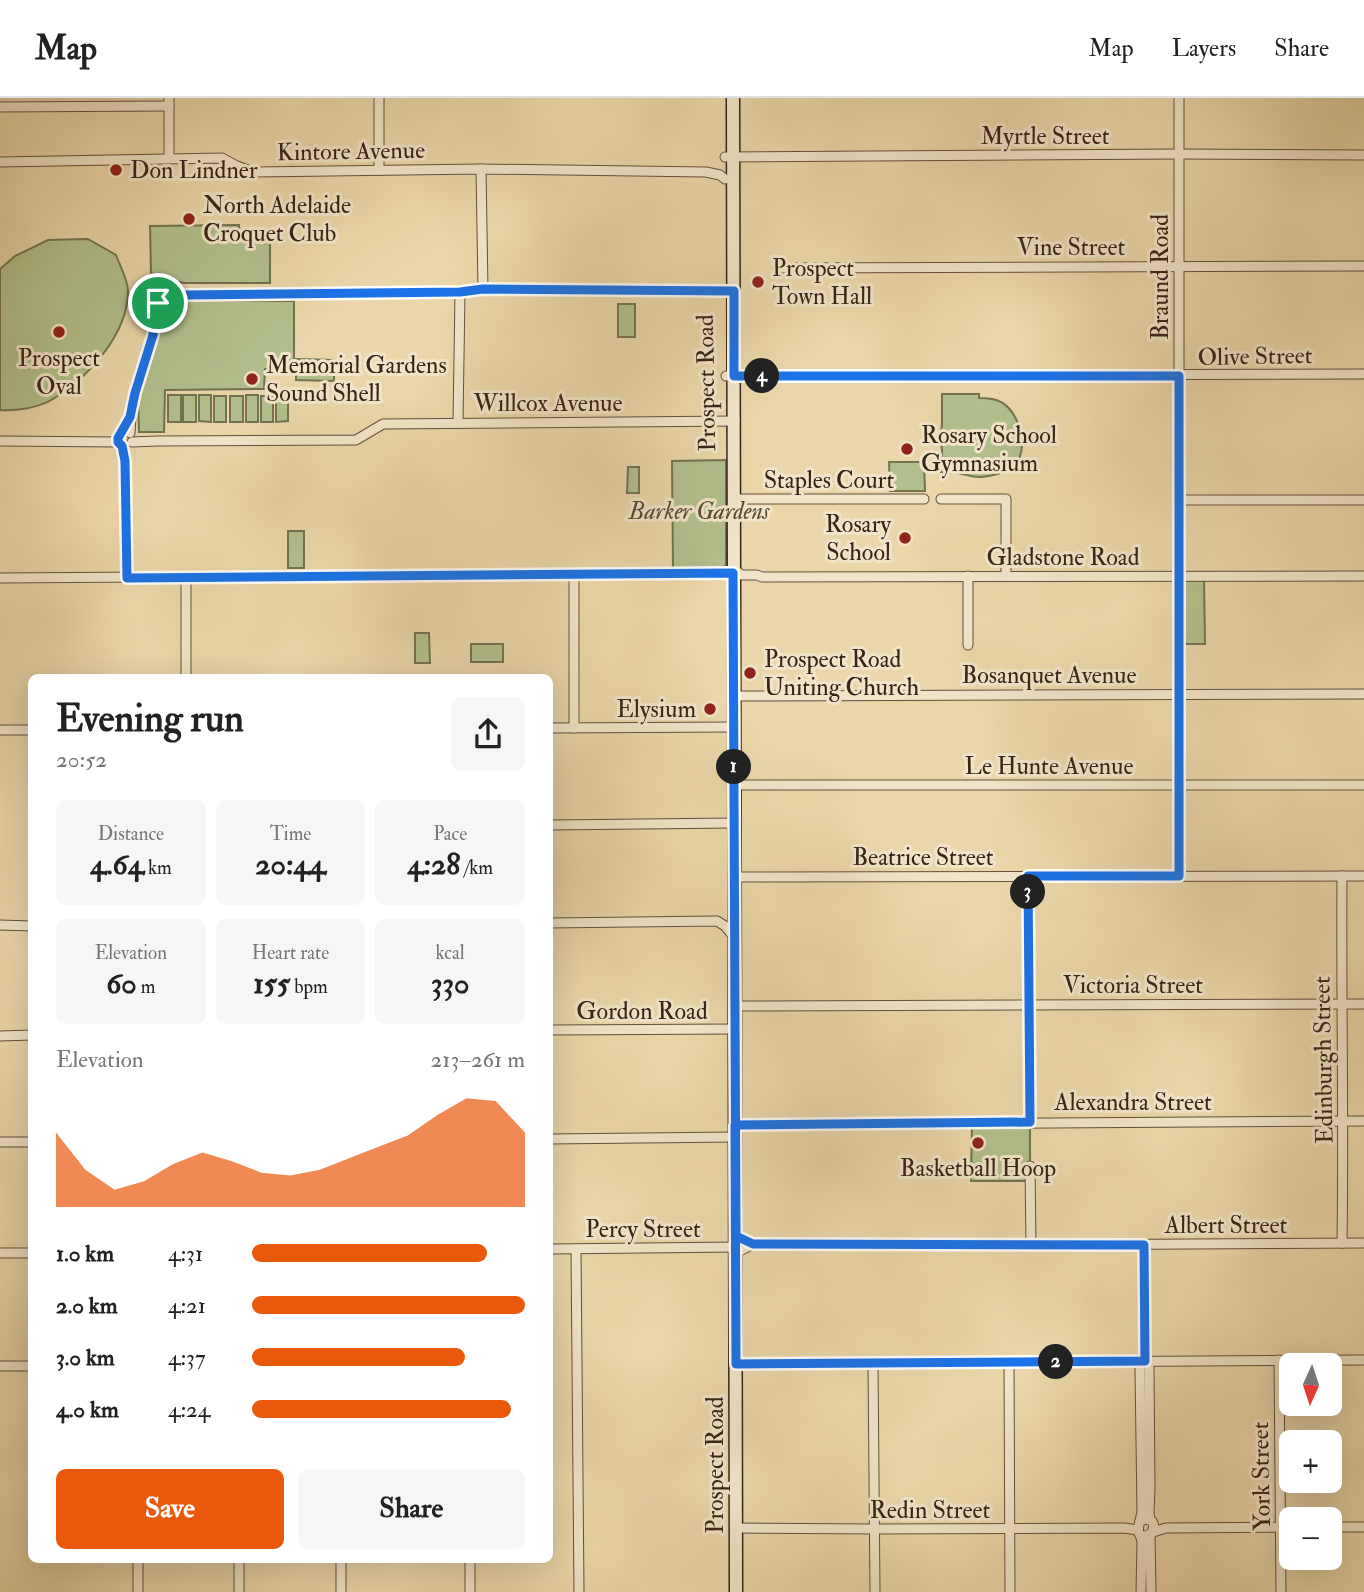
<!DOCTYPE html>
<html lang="en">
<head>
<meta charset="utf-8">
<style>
  body { margin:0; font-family:"IM FELL Double Pica",serif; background:#f6f6f6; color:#222; height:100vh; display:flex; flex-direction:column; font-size:26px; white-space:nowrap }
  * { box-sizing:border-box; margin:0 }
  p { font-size:23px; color:#767676 }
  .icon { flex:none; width:38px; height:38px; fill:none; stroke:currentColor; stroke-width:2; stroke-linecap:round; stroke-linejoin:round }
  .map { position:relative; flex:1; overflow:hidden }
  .sheet { position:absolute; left:28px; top:576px; width:525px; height:889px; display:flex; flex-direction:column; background:#fff; border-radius:10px; box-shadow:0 7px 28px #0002 }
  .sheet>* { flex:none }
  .needle { width:46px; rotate:183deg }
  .controls { position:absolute; left:1279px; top:1255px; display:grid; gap:14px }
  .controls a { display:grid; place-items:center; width:63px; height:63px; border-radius:10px; background:#fff; box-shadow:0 7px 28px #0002; font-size:35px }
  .pin { position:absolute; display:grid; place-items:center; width:60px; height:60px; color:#fff; margin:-30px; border:4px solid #fff; border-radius:50%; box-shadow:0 2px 7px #0007 }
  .km { position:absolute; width:35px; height:35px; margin:-18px; border-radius:50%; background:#222; color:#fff; font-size:19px; line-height:35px; text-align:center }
  .round { display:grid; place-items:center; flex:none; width:74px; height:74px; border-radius:10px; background:#f6f6f6 }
  .summary { display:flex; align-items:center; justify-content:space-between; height:119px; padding:0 28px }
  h1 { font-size:38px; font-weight:700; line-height:52px }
  .figures { display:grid; grid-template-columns:repeat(3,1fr); gap:10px; height:119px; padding:7px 28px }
  .figures div { display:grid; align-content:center; border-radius:10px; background:#f6f6f6; text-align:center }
  .figures b { font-size:30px; font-weight:700 }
  .figures small { font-size:19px; font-weight:400 }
  .figures p { font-size:19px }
  .chart { height:196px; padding:14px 28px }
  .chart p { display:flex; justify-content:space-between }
  .chart svg { width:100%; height:126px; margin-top:7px; fill:#ea580c; opacity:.7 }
  .primary-button { display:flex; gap:14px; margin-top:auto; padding:14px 28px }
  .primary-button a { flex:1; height:80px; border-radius:10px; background:#ea580c; color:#fff; font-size:28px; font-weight:700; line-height:80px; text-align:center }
  .primary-button a+a { background:#f6f6f6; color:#222 }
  ul { padding:0 28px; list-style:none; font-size:23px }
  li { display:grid; grid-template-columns:112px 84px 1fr; align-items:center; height:52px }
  li i { height:18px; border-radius:9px; background:#ea580c }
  header { display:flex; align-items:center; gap:42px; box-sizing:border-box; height:98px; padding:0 35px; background:#fff; border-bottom:2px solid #e0e0e0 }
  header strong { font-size:33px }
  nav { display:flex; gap:38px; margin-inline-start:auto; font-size:24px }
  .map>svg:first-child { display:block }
</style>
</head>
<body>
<header>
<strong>Map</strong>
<nav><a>Map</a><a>Layers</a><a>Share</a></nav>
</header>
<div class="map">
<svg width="1364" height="1494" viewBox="0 0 1364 1494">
  <rect width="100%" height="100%" fill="#ead6aa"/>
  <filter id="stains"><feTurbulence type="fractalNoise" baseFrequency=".00286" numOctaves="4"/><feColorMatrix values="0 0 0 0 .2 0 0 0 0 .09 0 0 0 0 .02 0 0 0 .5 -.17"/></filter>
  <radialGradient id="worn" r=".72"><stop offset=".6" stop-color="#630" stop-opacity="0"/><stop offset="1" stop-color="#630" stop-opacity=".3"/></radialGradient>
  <g fill="#b2bf8c" stroke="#757251" stroke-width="2">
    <polygon points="239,127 240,141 270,140 270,185 184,185 167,182 151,175 150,128"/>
    <path d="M88,141L116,157C120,168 128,182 128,193C128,236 88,280 53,301C38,310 17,313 0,312V171L15,158L48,142Z"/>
    <polygon points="178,202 294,203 294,271 265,271 264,291 165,292 164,334 139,334 138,303 165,212 170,206"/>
    <rect x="618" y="206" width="17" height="33"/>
    <polygon points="296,261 334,262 334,283 296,282"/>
    <path d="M942,296H979V300C986,300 994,300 1001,304C1022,315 1033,363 1006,373C998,376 988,379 979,379C971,379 965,376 958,375C953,374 947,374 941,374L942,352L940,338L942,327Z"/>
    <rect x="168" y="297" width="13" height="27"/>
    <rect x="183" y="297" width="13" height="27"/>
    <polygon points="199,297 211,297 211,324 199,323"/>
    <rect x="246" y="297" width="12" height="27"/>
    <rect x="214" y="298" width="12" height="26"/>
    <rect x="230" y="298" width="13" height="26"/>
    <rect x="261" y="298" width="12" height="26"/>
    <polygon points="276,298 288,298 288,323 276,324"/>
    <polygon points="726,362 726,467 720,471 673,471 672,363"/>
    <polygon points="889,364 924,364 925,393 890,393"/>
    <polygon points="628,369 639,369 639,395 627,395"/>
    <rect x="288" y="433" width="16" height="37"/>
    <polygon points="1179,478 1204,478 1205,546 1178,546"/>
    <polygon points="415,535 429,535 430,565 415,565"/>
    <rect x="471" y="546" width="32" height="18"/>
    <polygon points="972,1024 1030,1024 1030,1083 971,1083"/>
  </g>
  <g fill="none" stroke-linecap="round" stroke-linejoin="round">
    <g stroke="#64503b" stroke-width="11">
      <g id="street">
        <polyline points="169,0 169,60"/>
        <polyline points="379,0 379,72"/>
        <polyline points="1179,0 1179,778"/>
        <polyline points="0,9 169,8"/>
        <polyline points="725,59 1179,56 1364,57"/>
        <polyline points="0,64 222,60 237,68 253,74 481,71 706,74 720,77 725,81"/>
        <polyline points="481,71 483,191"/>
        <polyline points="778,170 1364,168"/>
        <path d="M153,237C155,227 156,200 165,196C171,194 178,196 184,197L460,194L483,191L734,193"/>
        <polyline points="726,278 1364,276"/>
        <polyline points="458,325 460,194"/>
        <path d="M130,335C131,297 144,258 159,223C161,218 163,211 166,207C169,202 173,199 179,198"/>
        <polyline points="0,343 118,344"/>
        <polyline points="132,344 157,343 356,342 383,326 735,323"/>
        <polyline points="122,348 125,363 127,479"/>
        <polyline points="734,401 924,401"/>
        <polyline points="941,401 1006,401 1006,478"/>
        <polyline points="1179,402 1364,402"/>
        <polyline points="733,470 741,477 757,477 762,479 1364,478"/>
        <polyline points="574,477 574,630"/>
        <polyline points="968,478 968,547"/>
        <polyline points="186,479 186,579"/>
        <polyline points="0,480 733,475"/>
        <polyline points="734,598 1364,596"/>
        <polyline points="550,630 734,629"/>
        <polyline points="0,632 32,632"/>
        <polyline points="734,687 1364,687"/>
        <polyline points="550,727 734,725"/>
        <polyline points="1028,778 1030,1024"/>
        <path d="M1342,778C1341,900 1344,1023 1342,1145"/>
        <polyline points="735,779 1364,778"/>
        <polyline points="550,825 717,823 725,828 734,839"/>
        <polyline points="0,827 32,828"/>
        <polyline points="735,908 1364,906"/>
        <polyline points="550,932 735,931"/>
        <polyline points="0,938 32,937"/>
        <polyline points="735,1027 1364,1023"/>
        <polyline points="550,1041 735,1039"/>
        <polyline points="0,1044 32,1044"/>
        <polyline points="1030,1068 1031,1147"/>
        <polyline points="1144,1147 1145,1263 1149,1269 1150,1390 1149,1415 1150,1422"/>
        <polyline points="550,1151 736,1149"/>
        <polyline points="576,1151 579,1494"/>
        <polyline points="0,1155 32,1155"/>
        <polyline points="736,1155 753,1146 1031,1147 1364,1145"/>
        <polyline points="1279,1262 1281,1494"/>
        <polyline points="1009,1264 1010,1494"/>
        <polyline points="873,1265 875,1494"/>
        <polyline points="736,1266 1364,1262"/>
        <polyline points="0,1268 32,1268"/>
        <path d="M1140,1423L1146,1421L1152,1423L1154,1428L1152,1435C1131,1446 1140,1423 1142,1415L1140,1270L1145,1263"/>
        <polyline points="1330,1429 1364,1429"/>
        <polyline points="735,1430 874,1431 1124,1430 1138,1432"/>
        <polyline points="1153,1434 1166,1430 1292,1429"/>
        <polyline points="1140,1436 1142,1444 1141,1494"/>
        <polyline points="1150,1437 1151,1494"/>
        <polyline points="138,1461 138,1494"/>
        <polyline points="239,1461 239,1494"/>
        <polyline points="341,1461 341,1494"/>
        <polyline points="470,1461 470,1494"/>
      </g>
    </g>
    <g stroke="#382416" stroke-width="15">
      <polyline id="secondary" points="733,0 736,1494"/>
    </g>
    <use href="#street" stroke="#f1e4c8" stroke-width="9"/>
    <use href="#secondary" stroke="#f1e4c8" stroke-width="12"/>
  </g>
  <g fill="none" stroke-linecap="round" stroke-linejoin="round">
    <g stroke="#fff" stroke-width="14">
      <polyline id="route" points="158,205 153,237 135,295 130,319 118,340 118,344 122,348 125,363 127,480 733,475 736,1138 753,1146 1144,1147 1145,1263 736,1266 735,1027 1030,1024 1028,778 1179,778 1179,278 734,278 734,193 483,191 460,194 184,197 167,195 161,199 158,205"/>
    </g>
    <use href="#route" stroke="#1a73e8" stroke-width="9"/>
  </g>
  <g fill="#8f2418" stroke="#f1e4c8" stroke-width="2.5">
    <circle cx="116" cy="72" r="7"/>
    <circle cx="189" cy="121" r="7"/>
    <circle cx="758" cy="184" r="7"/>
    <circle cx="59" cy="234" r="7"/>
    <circle cx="252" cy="281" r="7"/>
    <circle cx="907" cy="351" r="7"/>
    <circle cx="905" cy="440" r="7"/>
    <circle cx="750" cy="575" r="7"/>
    <circle cx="710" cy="611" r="7"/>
    <circle cx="978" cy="1045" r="7"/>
  </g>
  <g text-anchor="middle" stroke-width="6" stroke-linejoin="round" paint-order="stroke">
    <g font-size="24" fill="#382416" stroke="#f1e4c8">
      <text x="1045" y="46">Myrtle Street</text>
      <text transform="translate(351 53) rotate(-1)" y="8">Kintore Avenue</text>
      <text x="1071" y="157">Vine Street</text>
      <text transform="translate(1160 179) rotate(-90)" y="8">Braund Road</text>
      <text transform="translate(1255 258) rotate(-1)" y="8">Olive Street</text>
      <text transform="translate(706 285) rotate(-91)" y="8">Prospect Road</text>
      <text x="548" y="313">Willcox Avenue</text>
      <text x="829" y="390">Staples Court</text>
      <text x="1063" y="467">Gladstone Road</text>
      <text x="1049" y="585">Bosanquet Avenue</text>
      <text x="1049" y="676">Le Hunte Avenue</text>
      <text x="923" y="767">Beatrice Street</text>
      <text x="1133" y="895">Victoria Street</text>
      <text x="642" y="921">Gordon Road</text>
      <text transform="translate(1323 962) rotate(-91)" y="8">Edinburgh Street</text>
      <text x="1133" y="1012">Alexandra Street</text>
      <text x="1226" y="1135">Albert Street</text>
      <text x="643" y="1139">Percy Street</text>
      <text transform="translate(715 1367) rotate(-90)" y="8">Prospect Road</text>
      <text transform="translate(1261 1378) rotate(-91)" y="8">York Street</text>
      <text x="930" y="1420">Redin Street</text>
    </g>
    <g font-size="24" fill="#382416" stroke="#f1e4c8" text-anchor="start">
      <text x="130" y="80">Don Lindner</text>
      <text x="203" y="115">North Adelaide<tspan x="203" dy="28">Croquet Club</tspan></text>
      <text x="772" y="178">Prospect<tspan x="772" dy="28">Town Hall</tspan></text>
      <text x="59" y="268" text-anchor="middle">Prospect<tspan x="59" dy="28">Oval</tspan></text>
      <text x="266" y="275">Memorial Gardens<tspan x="266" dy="28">Sound Shell</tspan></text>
      <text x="921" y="345">Rosary School<tspan x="921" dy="28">Gymnasium</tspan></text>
      <text x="891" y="434" text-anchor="end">Rosary<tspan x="891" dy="28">School</tspan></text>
      <text x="764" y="569">Prospect Road<tspan x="764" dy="28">Uniting Church</tspan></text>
      <text x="696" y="619" text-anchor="end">Elysium</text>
      <text x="978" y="1078" text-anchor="middle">Basketball Hoop</text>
    </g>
    <g font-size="24" font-style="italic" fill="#564b34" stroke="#f1e4c8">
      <text x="699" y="421">Barker Gardens</text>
    </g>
  </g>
  <rect width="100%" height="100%" filter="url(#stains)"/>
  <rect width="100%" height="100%" fill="url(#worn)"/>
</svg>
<div class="controls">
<a><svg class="needle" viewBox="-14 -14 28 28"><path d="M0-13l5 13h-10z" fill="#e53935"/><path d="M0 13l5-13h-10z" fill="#767676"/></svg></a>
<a>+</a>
<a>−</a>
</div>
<div class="pin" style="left:158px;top:205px;background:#1e9e55"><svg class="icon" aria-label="arrive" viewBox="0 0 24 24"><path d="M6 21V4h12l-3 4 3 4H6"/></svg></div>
<b class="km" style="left:734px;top:669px">1</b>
<b class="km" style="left:1056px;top:1264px">2</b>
<b class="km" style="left:1028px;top:794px">3</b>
<b class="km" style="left:762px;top:278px">4</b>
<section class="sheet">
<div class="summary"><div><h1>Evening run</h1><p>20:52</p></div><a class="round"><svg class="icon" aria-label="share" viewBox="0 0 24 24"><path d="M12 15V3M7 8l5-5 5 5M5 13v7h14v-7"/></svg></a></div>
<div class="figures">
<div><p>Distance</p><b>4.64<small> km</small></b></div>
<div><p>Time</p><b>20:44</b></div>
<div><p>Pace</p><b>4:28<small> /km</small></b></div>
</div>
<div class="figures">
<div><p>Elevation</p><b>60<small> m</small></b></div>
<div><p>Heart rate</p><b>155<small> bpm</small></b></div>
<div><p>kcal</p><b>330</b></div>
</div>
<div class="chart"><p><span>Elevation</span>213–261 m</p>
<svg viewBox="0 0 160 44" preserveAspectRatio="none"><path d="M0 44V18L10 31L20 38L30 35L40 29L50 25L60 28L70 32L80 33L90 31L100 27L110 23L120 19L130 12L140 6L150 7L160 18V44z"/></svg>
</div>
<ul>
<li><b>1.0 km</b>4:31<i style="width:86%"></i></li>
<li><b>2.0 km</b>4:21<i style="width:100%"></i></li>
<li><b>3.0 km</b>4:37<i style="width:78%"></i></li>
<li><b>4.0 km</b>4:24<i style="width:95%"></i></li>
</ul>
<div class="primary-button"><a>Save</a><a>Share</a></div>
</section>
</div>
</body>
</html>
